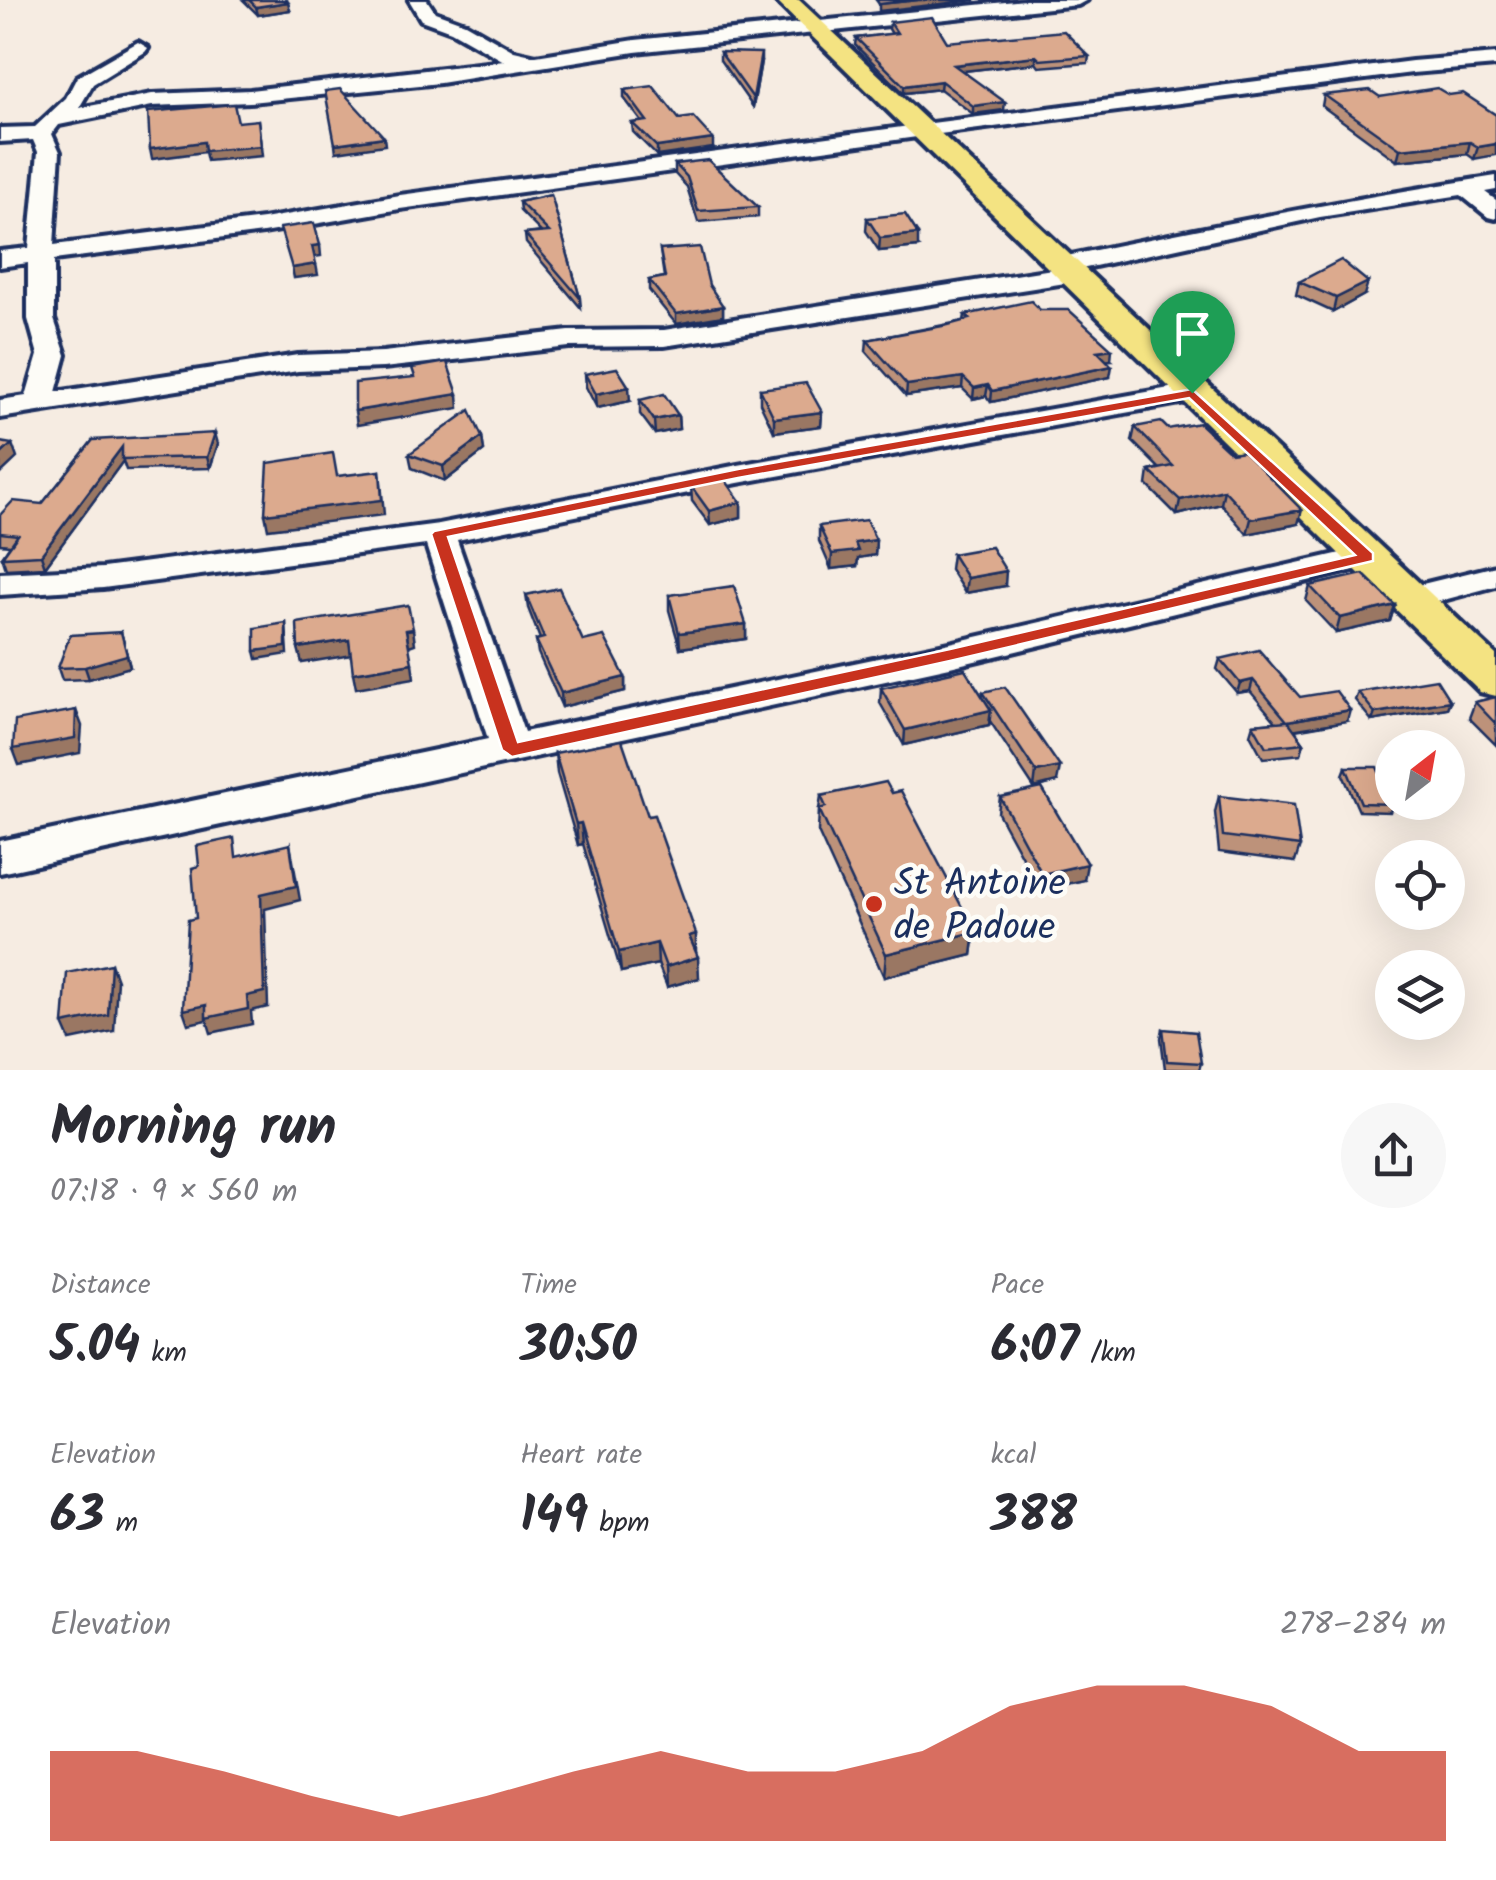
<!DOCTYPE html>
<html lang="en">
<head>
<meta charset="utf-8">
<style>
  body { margin:0; font-family:Kalam,sans-serif; background:#f7f7f7; color:#2b2b33; height:100vh; display:flex; flex-direction:column; font-size:38px; white-space:nowrap }
  * { box-sizing:border-box; margin:0 }
  p { font-size:32px; color:#7c7c81 }
  .icon { flex:none; width:55px; height:55px; fill:none; stroke:currentColor; stroke-width:2; stroke-linecap:round; stroke-linejoin:round }
  .map { position:relative; height:1070px; overflow:hidden }
  .sheet { display:flex; flex-direction:column; background:#fff; flex:1 }
  .sheet>* { flex:none }
  .needle { width:65px; rotate:31deg }
  .buttons { position:absolute; left:1375px; top:730px; display:grid; gap:20px }
  .buttons a { display:grid; place-items:center; width:90px; height:90px; border-radius:50%; background:#fff; box-shadow:0 10px 40px #0002; font-size:50px }
  .pin { position:absolute; display:grid; place-items:center; width:85px; height:85px; color:#fff; margin:-102px -42px; border-radius:50% 50% 50% 0; rotate:-45deg; box-shadow:0 0 10px #0007 }
  .pin .icon { rotate:45deg }
  .round { display:grid; place-items:center; flex:none; width:105px; height:105px; border-radius:52px; background:#f7f7f7 }
  .head { display:flex; align-items:center; justify-content:space-between; height:170px; padding:0 50px }
  h1 { font-size:55px; font-weight:800; line-height:75px }
  .stats { display:grid; grid-template-columns:repeat(3,1fr); gap:15px; height:170px; padding:10px 50px }
  .stats div { display:grid; align-content:center }
  .stats b { font-size:50px; font-weight:800 }
  .stats small { font-size:28px; font-weight:400 }
  .stats p { font-size:28px }
  .chart { height:280px; padding:20px 50px }
  .chart p { display:flex; justify-content:space-between }
  .chart svg { width:100%; height:180px; margin-top:10px; fill:#c8321e; opacity:.7 }
  .map>svg:first-child { display:block }
</style>
</head>
<body>
<div class="map">
<svg width="1496" height="1070" viewBox="0 0 1496 1070">
  <rect width="100%" height="100%" fill="#f6ece2"/>
  <filter id="ink" filterUnits="userSpaceOnUse"><feTurbulence type="fractalNoise" baseFrequency=".01" numOctaves="2"/><feDisplacementMap in="SourceGraphic" scale="20" xChannelSelector="R" yChannelSelector="G"/><feConvolveMatrix kernelMatrix="1 2 1 2 8 2 1 2 1" color-interpolation-filters="sRGB"/></filter>
  <g filter="url(#ink)">
    <g fill="none" stroke-linecap="round" stroke-linejoin="round">
      <g stroke="#1b2f5e" stroke-width="8">
        <g id="minor">
          <path d="M409,0H427L435,12L465,23L514,51L536,56L635,40L1025,0H1087L1078,5L635,52L440,83L250,102L152,106L59,125L52,134L60,152L54,245L263,219L400,195L924,124L1412,61L1496,54V66L1412,73L924,136L400,209L263,233L54,260V319L66,355L56,392L298,355L383,352L569,331L664,330L1052,269L1049,265L1053,260L1062,257C1206,227 1352,198 1496,176V190L1485,192L1496,200V219L1488,217L1461,195L1320,217L1081,269L1085,274L1072,282L664,346L569,347L383,368L298,371L0,418V400L26,396L38,355L28,319V263L0,267V251L29,248L38,152L33,140L0,142V128L35,127L66,98L77,77L138,42L148,48L145,52L93,84L79,108L152,94L250,90L504,61L451,31L421,20Z"/>
          <polygon points="1192,384 1202,387 1206,393 1202,399 738,483 457,540 524,732 950,643 1367,547 1379,550 1384,557 1379,564 950,667 0,873 0,841 488,739 426,545 103,588 0,595 0,573 103,568 439,524 738,465"/>
          <polygon points="1496,566 1496,586 1410,609 1398,606 1393,598 1398,590"/>
        </g>
      </g>
      <g stroke="#1b2f5e" stroke-width="8">
        <polygon id="major" points="775,0 799,0 1496,655 1496,696 1480,692"/>
      </g>
      <use href="#minor" fill="#fdfcf7" fill-rule="evenodd"/>
      <use href="#major" fill="#f4e382" fill-rule="evenodd"/>
    </g>
    <g fill="#bd927a" stroke="#1b2f5e" stroke-width="2.5">
      <polygon points="243,0 286,0 290,10 258,15"/>
      <polygon points="890,22 947,42 1089,56 1088,63 1039,67 1036,63 963,71 1004,110 973,114 940,89 904,93 855,45 856,38 892,34 889,29"/>
      <polygon points="720,52 761,61 753,107 720,60"/>
      <polygon points="624,90 679,119 713,148 657,156 633,132 632,123 642,122 624,98"/>
      <polygon points="1324,95 1380,97 1449,95 1496,115 1474,159 1467,154 1397,161 1322,106"/>
      <polygon points="675,164 758,207 758,217 698,222 687,187 675,174"/>
      <polygon points="551,195 580,298 581,308 526,243 525,234 541,232 520,211 519,202"/>
      <polygon points="867,218 918,247 879,251 866,231"/>
      <polygon points="660,250 723,306 723,316 676,324 649,290 649,280 664,277"/>
      <polygon points="1299,282 1364,295 1333,312 1296,295"/>
      <polygon points="1040,310 1111,360 1107,360 1110,377 991,402 986,396 973,399 962,388 906,396 866,351 867,340 964,321 965,315"/>
      <polygon points="585,374 630,401 597,408 586,387"/>
      <polygon points="760,389 822,412 821,426 774,432 760,403"/>
      <polygon points="640,400 678,415 679,429 655,434 640,414"/>
      <polygon points="1135,427 1168,429 1298,524 1247,534 1221,504 1177,515 1147,485 1149,471 1159,468 1132,441"/>
      <polygon points="482,437 484,451 445,481 412,468 409,454"/>
      <polygon points="93,440 218,444 210,468 126,470 123,461 45,567 6,569 2,557 10,545 0,544 0,515 42,504"/>
      <polygon points="691,486 741,502 741,517 710,525 692,501"/>
      <polygon points="819,526 876,540 875,555 858,558 857,566 831,569 819,541"/>
      <polygon points="952,554 1005,586 965,593 950,569"/>
      <polygon points="1310,586 1395,605 1390,621 1336,633 1306,601"/>
      <polygon points="526,595 625,677 625,691 562,707 538,653 536,640 540,639 528,608"/>
      <polygon points="669,595 746,624 746,639 680,648 669,610"/>
      <polygon points="121,632 130,667 89,679 62,680 58,668"/>
      <polygon points="1220,659 1300,697 1347,721 1295,730 1304,743 1301,754 1263,758 1250,734 1253,724 1276,722 1250,691 1237,693 1217,669"/>
      <polygon points="881,688 982,696 983,692 1057,782 1034,788 990,721 989,725 904,745 880,703"/>
      <polygon points="1358,692 1450,701 1447,708 1372,721 1355,700"/>
      <polygon points="1496,697 1496,745 1469,718 1475,702"/>
      <polygon points="555,753 648,816 696,952 699,978 667,987 658,964 621,972 583,844 578,845 557,773"/>
      <polygon points="1346,767 1393,804 1390,812 1359,811 1343,775"/>
      <polygon points="892,793 975,932 972,955 884,977 818,832 819,809 821,796"/>
      <polygon points="1219,796 1300,846 1295,862 1219,852 1215,812"/>
      <polygon points="1000,797 1084,880 1040,890 998,813"/>
      <polygon points="1163,1029 1201,1063 1199,1070 1165,1069 1161,1038"/>
    </g>
    <g fill="#9a7763" stroke="#1b2f5e" stroke-width="2.5">
      <polygon points="918,0 976,0 879,11 879,4"/>
      <polygon points="288,2 290,10 258,15 256,7"/>
      <polygon points="761,53 761,61 753,107 753,98"/>
      <polygon points="1036,56 1036,63 954,72 954,65"/>
      <polygon points="941,81 940,89 904,93 904,86"/>
      <polygon points="1005,102 1004,110 973,114 973,106"/>
      <polygon points="258,120 262,156 207,161 205,152 152,159 150,149"/>
      <polygon points="384,137 385,145 336,152 335,144"/>
      <polygon points="713,139 713,148 657,156 657,147"/>
      <polygon points="1470,142 1467,154 1397,161 1400,149"/>
      <polygon points="1496,144 1496,155 1474,159 1478,147"/>
      <polygon points="918,234 918,247 879,251 880,238"/>
      <polygon points="320,245 321,256 314,257 312,246"/>
      <polygon points="316,264 318,275 294,278 292,268"/>
      <polygon points="1368,282 1364,295 1333,312 1336,298"/>
      <polygon points="723,306 723,316 676,324 676,314"/>
      <polygon points="1112,349 1111,360 1095,362 1097,351"/>
      <polygon points="1112,366 1110,377 991,402 992,391"/>
      <polygon points="963,377 962,388 906,396 907,385"/>
      <polygon points="988,385 986,396 973,399 974,388"/>
      <polygon points="629,387 630,401 597,408 596,394"/>
      <polygon points="458,394 459,408 357,425 355,411"/>
      <polygon points="822,412 821,426 774,432 774,418"/>
      <polygon points="678,415 679,429 655,434 654,420"/>
      <polygon points="215,433 218,444 210,468 207,457"/>
      <polygon points="482,437 484,451 445,481 443,466"/>
      <polygon points="12,444 17,458 0,474 0,455"/>
      <polygon points="122,447 123,461 45,567 41,555"/>
      <polygon points="380,471 384,515 268,529 265,514"/>
      <polygon points="1224,490 1221,504 1177,515 1180,500"/>
      <polygon points="741,502 741,517 710,525 709,511"/>
      <polygon points="1302,510 1298,524 1247,534 1251,519"/>
      <polygon points="876,540 875,555 858,558 857,566 831,569 832,554 855,543"/>
      <polygon points="1006,571 1005,586 965,593 967,578"/>
      <polygon points="1395,605 1390,621 1336,633 1340,618"/>
      <polygon points="286,623 288,654 257,659 255,651"/>
      <polygon points="746,624 746,639 680,648 679,633"/>
      <polygon points="413,629 415,644 409,646 406,630"/>
      <polygon points="121,632 130,667 89,679 85,667"/>
      <polygon points="349,640 352,655 302,663 298,648"/>
      <polygon points="412,663 414,678 356,688 353,673"/>
      <polygon points="625,677 625,691 562,707 561,693"/>
      <polygon points="1253,680 1250,691 1237,693 1240,683"/>
      <polygon points="1450,701 1447,708 1372,721 1375,713"/>
      <polygon points="76,710 82,726 80,753 19,765 13,749"/>
      <polygon points="991,710 989,725 904,745 905,730"/>
      <polygon points="1350,710 1347,721 1285,731 1288,721"/>
      <polygon points="1060,767 1057,782 1034,788 1036,772"/>
      <polygon points="581,823 583,844 578,845 576,824"/>
      <polygon points="290,844 300,900 265,909 268,1007 251,1011 252,1024 211,1033 207,1020 188,1024 183,1010 247,996 261,894"/>
      <polygon points="1087,864 1084,880 1040,890 1042,874"/>
      <polygon points="975,932 972,955 884,977 886,954"/>
      <polygon points="696,934 696,954 689,936"/>
      <polygon points="657,943 658,964 621,972 619,952"/>
      <polygon points="698,957 699,978 667,987 666,967"/>
      <polygon points="111,964 117,980 114,1031 70,1040 63,1024"/>
    </g>
    <g fill="#dcaa8e" stroke="#1b2f5e" stroke-width="2.5">
      <polygon points="249,0 286,0 288,2 256,7"/>
      <polygon points="876,0 918,0 879,4"/>
      <polygon points="932,17 947,42 1064,31 1089,56 1040,60 1036,56 954,65 1005,102 973,106 941,81 904,86 856,38 897,33 890,22"/>
      <polygon points="720,52 761,53 753,98"/>
      <polygon points="653,86 679,119 693,117 713,139 657,147 632,123 647,121 624,90"/>
      <polygon points="1437,88 1449,95 1463,93 1496,115 1496,144 1478,147 1470,142 1400,149 1324,95 1370,90 1380,97"/>
      <polygon points="340,89 384,137 335,144 325,91"/>
      <polygon points="234,104 238,122 258,120 261,146 205,151 204,142 150,149 148,112"/>
      <polygon points="708,160 758,207 698,211 687,177 675,164"/>
      <polygon points="551,195 580,298 525,234 549,232 519,202"/>
      <polygon points="905,214 918,234 880,238 867,218"/>
      <polygon points="314,223 320,245 312,246 316,264 292,268 280,228"/>
      <polygon points="700,247 709,285 723,306 676,314 649,280 665,277 660,250"/>
      <polygon points="1341,260 1368,282 1336,298 1299,282"/>
      <polygon points="1031,301 1040,310 1069,310 1112,349 1097,351 1112,366 992,391 988,385 974,388 963,377 907,385 867,340 948,325 970,319 965,315"/>
      <polygon points="447,362 458,394 355,411 355,383 415,377 412,368"/>
      <polygon points="617,368 629,387 596,394 585,374"/>
      <polygon points="806,383 822,412 774,418 760,389"/>
      <polygon points="664,394 678,415 654,420 640,400"/>
      <polygon points="470,410 482,437 443,466 409,454"/>
      <polygon points="1161,422 1168,429 1199,423 1231,453 1244,451 1302,510 1251,519 1224,490 1180,500 1149,471 1173,466 1135,427"/>
      <polygon points="215,433 207,457 122,459 122,447 41,555 2,557 18,535 0,533 0,515 13,501 42,504 93,440"/>
      <polygon points="0,442 12,444 0,455"/>
      <polygon points="333,453 337,476 380,471 382,500 265,514 268,463"/>
      <polygon points="724,478 741,502 709,511 691,486"/>
      <polygon points="866,520 876,540 855,543 858,551 832,554 819,526"/>
      <polygon points="991,547 1006,571 967,578 952,554"/>
      <polygon points="1363,574 1395,605 1340,618 1310,586"/>
      <polygon points="734,586 746,624 679,633 669,595"/>
      <polygon points="559,588 583,641 604,636 625,677 561,693 536,640 544,638 526,595"/>
      <polygon points="408,605 413,629 406,630 412,663 353,673 349,640 298,648 297,623"/>
      <polygon points="286,623 286,647 255,651 255,628"/>
      <polygon points="121,632 127,655 85,667 58,668 70,635"/>
      <polygon points="1259,650 1300,697 1336,691 1350,710 1288,721 1304,743 1266,747 1253,724 1287,721 1253,680 1240,683 1220,659"/>
      <polygon points="965,669 991,710 905,730 881,688"/>
      <polygon points="1436,679 1450,701 1375,713 1358,692"/>
      <polygon points="1005,687 1060,767 1036,772 983,692"/>
      <polygon points="1496,697 1496,724 1475,702"/>
      <polygon points="76,710 75,738 13,749 15,721"/>
      <polygon points="622,740 648,816 654,815 696,934 689,936 698,957 666,967 657,943 619,952 581,823 576,824 555,753"/>
      <polygon points="1346,767 1377,767 1393,804 1361,803"/>
      <polygon points="886,782 892,793 901,791 975,932 886,954 819,809 826,807 821,796"/>
      <polygon points="1042,788 1087,864 1042,874 1000,797"/>
      <polygon points="1219,796 1294,805 1300,846 1223,836"/>
      <polygon points="234,838 236,857 290,844 296,886 261,894 264,992 247,996 248,1009 206,1018 206,1005 183,1010 188,920 196,918 192,868 199,866 197,846"/>
      <polygon points="111,964 108,1015 63,1024 67,973"/>
      <polygon points="1163,1029 1196,1032 1201,1063 1167,1061"/>
    </g>
  </g>
  <path fill="#c8321e" stroke="#fff" stroke-width="2.5" fill-rule="evenodd" d="M1192,389L1373,553V561L950,661L512,757L502,750L431,534L434,531L738,469ZM1189,398L1355,555L950,649L518,742L448,537L738,478Z"/>
  <circle fill="#c8321e" stroke="#fdfcf7" stroke-width="4" cx="874" cy="904" r="10"/>
  <g text-anchor="middle" stroke-width="9" stroke-linejoin="round" paint-order="stroke">
    <g font-size="38" fill="#1b2f5e" stroke="#fdfcf7" text-anchor="start">
      <text x="894" y="895">St Antoine<tspan x="894" dy="44">de Padoue</tspan></text>
    </g>
  </g>
</svg>
<div class="buttons">
<a><svg class="needle" viewBox="-14 -14 28 28"><path d="M0-13l5 13h-10z" fill="#e53935"/><path d="M0 13l5-13h-10z" fill="#7c7c81"/></svg></a>
<a><svg class="icon" aria-label="locate" viewBox="0 0 24 24"><circle cx="12" cy="12" r="6"/><path d="M12 2v4M12 18v4M2 12h4M18 12h4"/></svg></a>
<a><svg class="icon" aria-label="layers" viewBox="0 0 24 24"><path d="M12 4l9 5-9 5-9-5zM3 14l9 5 9-5"/></svg></a>
</div>
<div class="pin" style="left:1192px;top:393px;background:#1e9e55"><svg class="icon" aria-label="arrive" viewBox="0 0 24 24"><path d="M6 21V4h12l-3 4 3 4H6"/></svg></div>
</div>
<section class="sheet">
<div class="head"><div><h1>Morning run</h1><p>07:18 · 9 × 560 m</p></div><a class="round"><svg class="icon" aria-label="share" viewBox="0 0 24 24"><path d="M12 15V3M7 8l5-5 5 5M5 13v7h14v-7"/></svg></a></div>
<div class="stats">
<div><p>Distance</p><b>5.04<small> km</small></b></div>
<div><p>Time</p><b>30:50</b></div>
<div><p>Pace</p><b>6:07<small> /km</small></b></div>
</div>
<div class="stats">
<div><p>Elevation</p><b>63<small> m</small></b></div>
<div><p>Heart rate</p><b>149<small> bpm</small></b></div>
<div><p>kcal</p><b>388</b></div>
</div>
<div class="chart"><p><span>Elevation</span>278–284 m</p>
<svg viewBox="0 0 160 44" preserveAspectRatio="none"><path d="M0 44V22L10 22L20 27L30 33L40 38L50 33L60 27L70 22L80 27L90 27L100 22L110 11L120 6L130 6L140 11L150 22L160 22V44z"/></svg>
</div>
</section>
</body>
</html>
